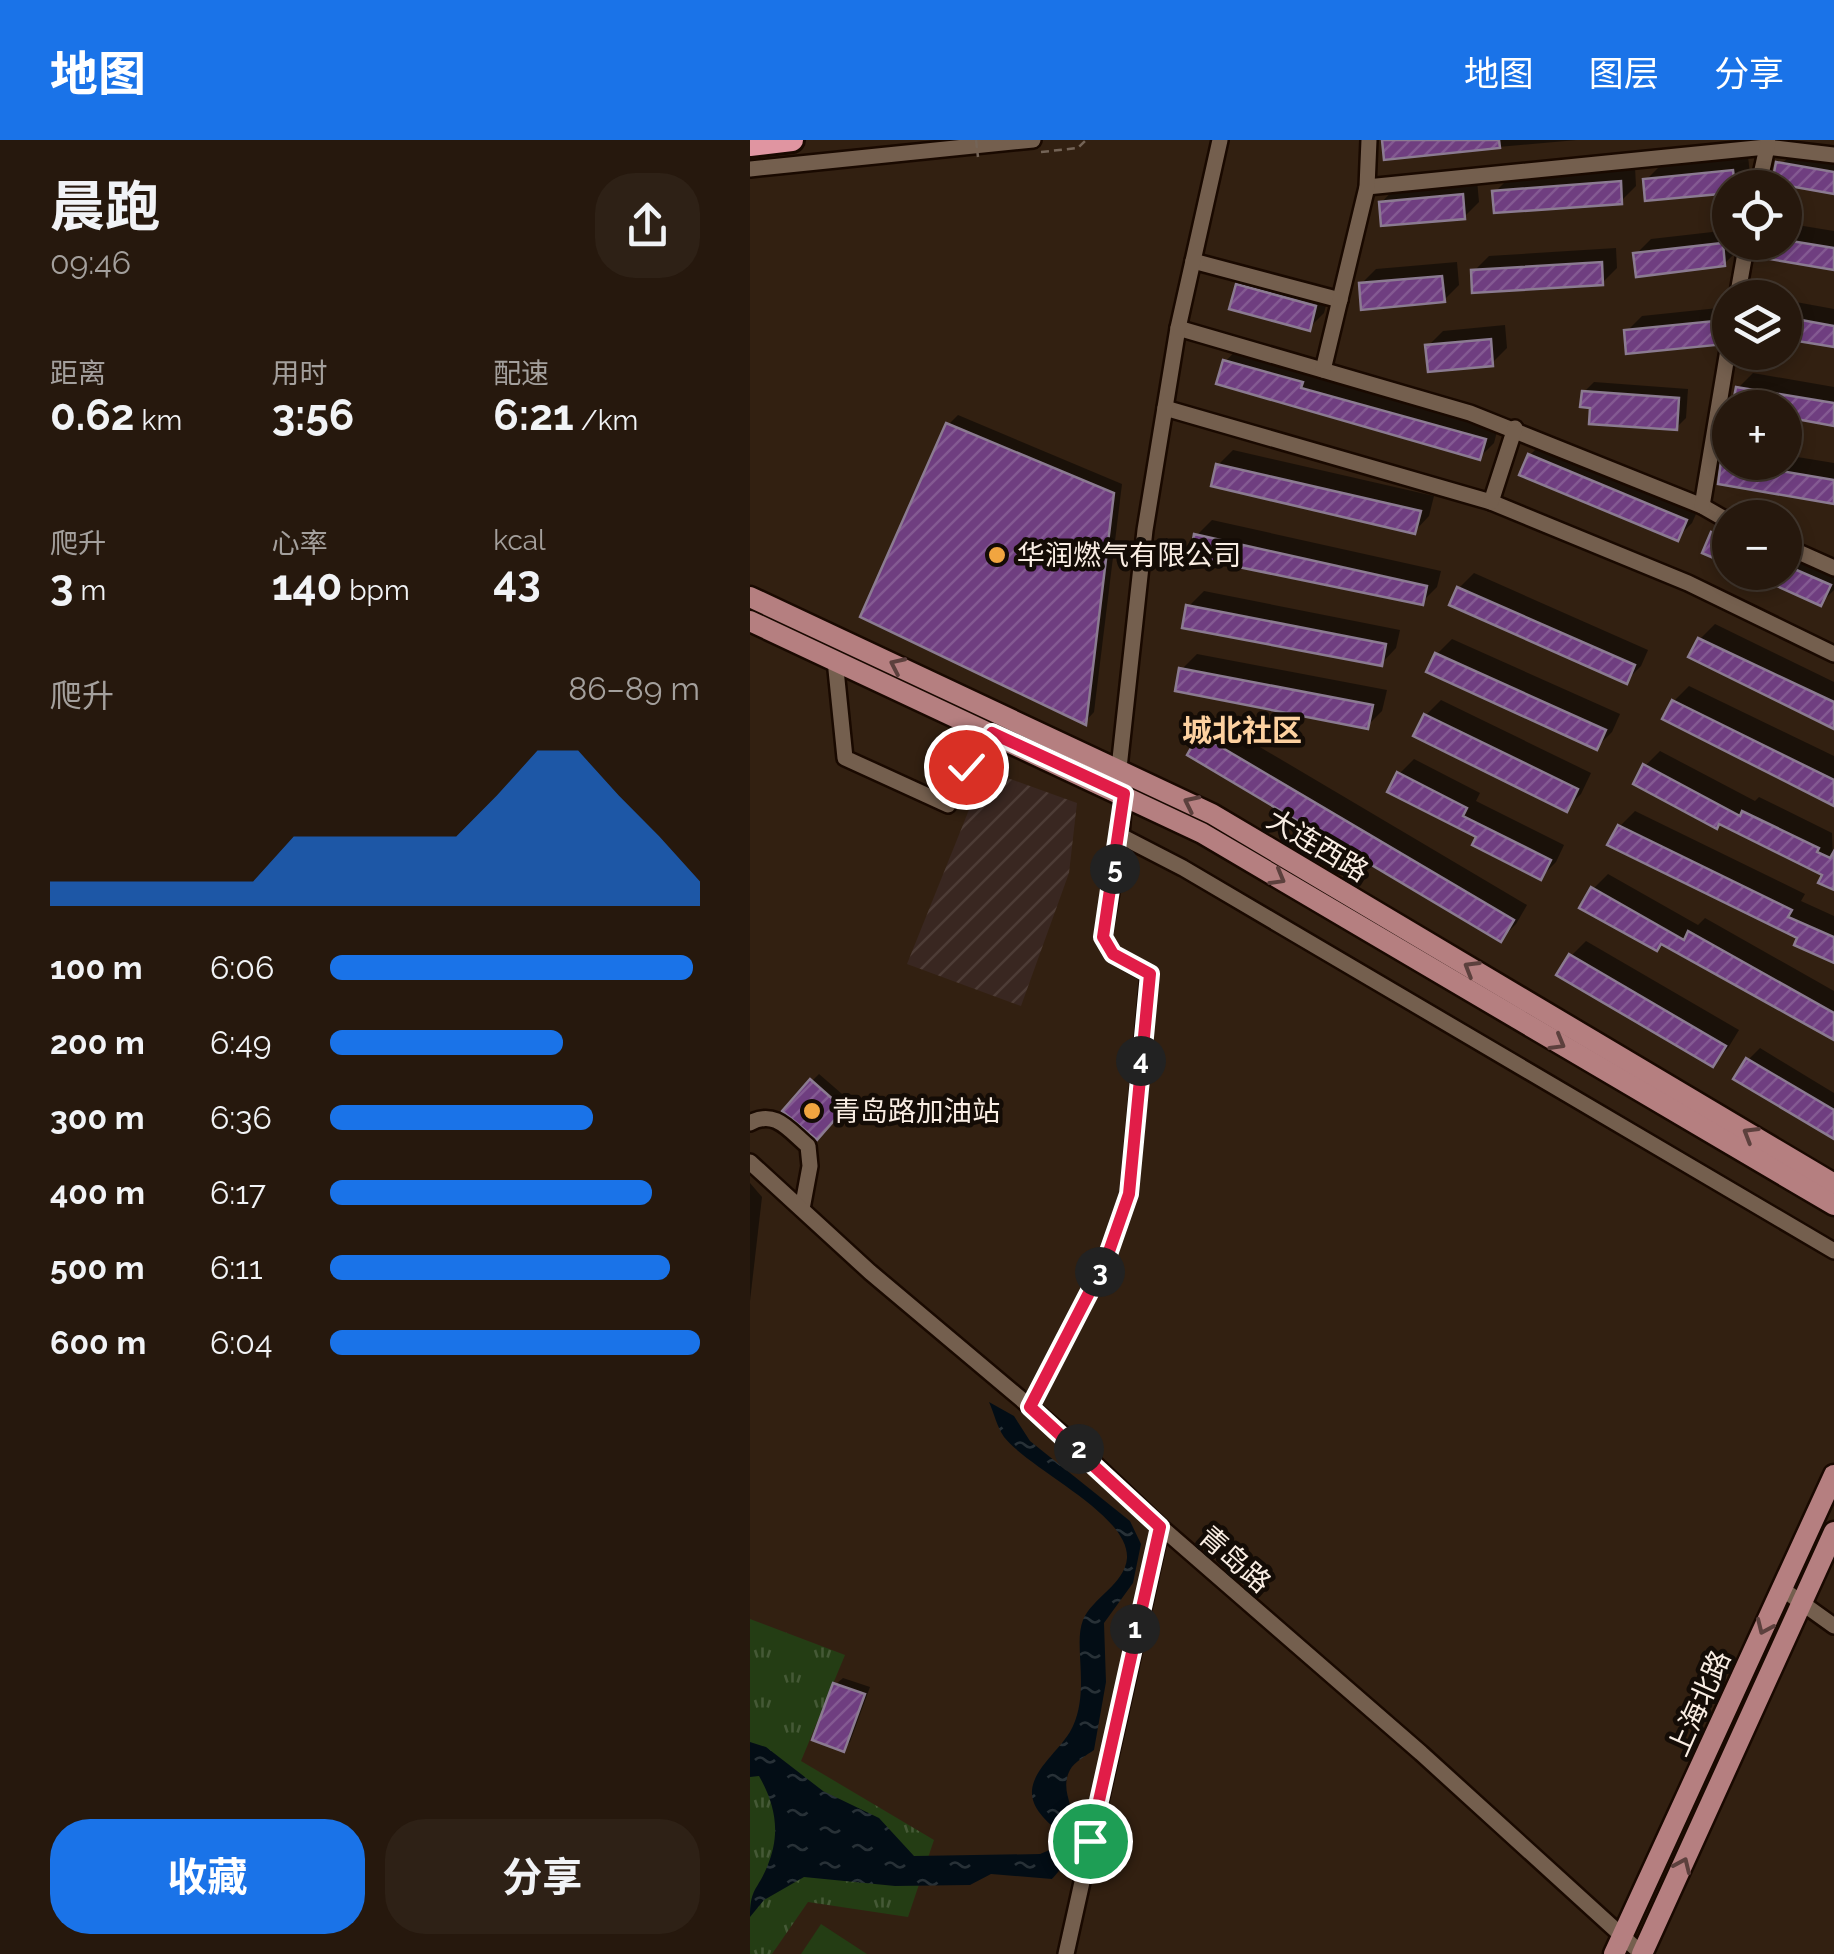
<!DOCTYPE html>
<html lang="zh">
<head>
<meta charset="utf-8">
<style>
  body { margin:0; font-family:Raleway,"Noto Sans SC",sans-serif; background:#2e2116; color:#f1f3f6; height:100vh; display:flex; flex-direction:column; font-size:38px; white-space:nowrap }
  * { box-sizing:border-box; margin:0 }
  p { font-size:32px; color:#a4a09d }
  .icon { flex:none; width:55px; height:55px; fill:none; stroke:currentColor; stroke-width:2; stroke-linecap:round; stroke-linejoin:round }
  .map { position:relative; flex:1; overflow:hidden }
  .side { display:flex; flex-direction:column; background:#26180d; width:750px }
  .side>* { flex:none }
  .controls { position:absolute; left:962px; top:30px; display:grid; gap:20px }
  .controls a { display:grid; place-items:center; width:90px; height:90px; border-radius:50%; background:#26180d; box-shadow:0 5px 15px #0003,0 0 0 2px #42372e; font-size:50px }
  .pin { position:absolute; display:grid; place-items:center; width:85px; height:85px; color:#fff; margin:-42px; border:5px solid #fff; border-radius:50%; box-shadow:0 2px 10px #0007 }
  .km { position:absolute; width:50px; height:50px; margin:-25px; border-radius:50%; background:#222; color:#fff; font-size:28px; line-height:50px; text-align:center }
  .round { display:grid; place-items:center; flex:none; width:105px; height:105px; border-radius:40px; background:#2e2116 }
  .summary { display:flex; align-items:center; justify-content:space-between; height:170px; padding:0 50px }
  h1 { font-size:55px; font-weight:700; line-height:75px }
  .figures { display:grid; grid-template-columns:repeat(3,1fr); gap:15px; height:170px; padding:10px 50px }
  .figures div { display:grid; align-content:center }
  .figures b { font-size:42px; font-weight:700 }
  .figures small { font-size:28px; font-weight:400 }
  .figures p { font-size:28px }
  .chart { height:280px; padding:20px 50px }
  .chart p { display:flex; justify-content:space-between }
  .chart svg { width:100%; height:180px; margin-top:10px; fill:#1a73e8; opacity:.7 }
  .action { display:flex; gap:20px; margin-top:auto; padding:20px 50px }
  .action a { flex:1; height:115px; border-radius:40px; background:#1a73e8; color:#fff; font-size:40px; font-weight:700; line-height:115px; text-align:center }
  .action a+a { background:#2e2116; color:#f1f3f6 }
  ul { padding:0 50px; list-style:none; font-size:32px }
  li { display:grid; grid-template-columns:160px 120px 1fr; align-items:center; height:75px }
  li i { height:25px; border-radius:12px; background:#1a73e8 }
  header { display:flex; align-items:center; gap:60px; box-sizing:border-box; height:140px; padding:0 50px; background:#1a73e8; color:#fff }
  header strong { font-size:48px }
  nav { display:flex; gap:55px; margin-inline-start:auto; font-size:35px }
  main { display:flex; flex:1; min-height:0 }
  .map>svg:first-child { display:block }
</style>
</head>
<body>
<header>
<strong>地图</strong>
<nav><a>地图</a><a>图层</a><a>分享</a></nav>
</header>
<main>
<section class="side">
<div class="summary"><div><h1>晨跑</h1><p>09:46</p></div><a class="round"><svg class="icon" aria-label="share" viewBox="0 0 24 24"><path d="M12 15V3M7 8l5-5 5 5M5 13v7h14v-7"/></svg></a></div>
<div class="figures">
<div><p>距离</p><b>0.62<small> km</small></b></div>
<div><p>用时</p><b>3:56</b></div>
<div><p>配速</p><b>6:21<small> /km</small></b></div>
</div>
<div class="figures">
<div><p>爬升</p><b>3<small> m</small></b></div>
<div><p>心率</p><b>140<small> bpm</small></b></div>
<div><p>kcal</p><b>43</b></div>
</div>
<div class="chart"><p><span>爬升</span>86–89 m</p>
<svg viewBox="0 0 160 44" preserveAspectRatio="none"><path d="M0 44V38L10 38L20 38L30 38L40 38L50 38L60 27L70 27L80 27L90 27L100 27L110 17L120 6L130 6L140 17L150 27L160 38V44z"/></svg>
</div>
<ul>
<li><b>100 m</b>6:06<i style="width:98%"></i></li>
<li><b>200 m</b>6:49<i style="width:63%"></i></li>
<li><b>300 m</b>6:36<i style="width:71%"></i></li>
<li><b>400 m</b>6:17<i style="width:87%"></i></li>
<li><b>500 m</b>6:11<i style="width:92%"></i></li>
<li><b>600 m</b>6:04<i style="width:100%"></i></li>
</ul>
<div class="action"><a>收藏</a><a>分享</a></div>
</section>
<div class="map">
<svg width="1084" height="1814" viewBox="0 0 1084 1814">
  <defs>
    <pattern id="industrial-furrows" width="10" height="10" patternUnits="userSpaceOnUse" patternTransform="scale(2.5)"><rect width="10" height="10" fill="#392721"/><path d="M-1 1l2-2M0 10L10 0M9 11l2-2" fill="none" stroke="#4d3c36"/></pattern>
    <pattern id="park-tufts" width="24" height="20" patternUnits="userSpaceOnUse" patternTransform="scale(2.5)"><rect width="24" height="20" fill="#243d14"/><path d="M3 7l-1-3M5 7V3M7 7l1-3M15 17l-1-3M17 17v-4M19 17l1-3" fill="none" stroke="#455936"/></pattern>
    <pattern id="water-ripples" width="26" height="14" patternUnits="userSpaceOnUse" patternTransform="scale(2.5)"><rect width="26" height="14" fill="#030d15"/><path d="M2 4q2-2 4 0t4 0M15 11q2-2 4 0t4 0" fill="none" stroke="#283137"/></pattern>
    <pattern id="building-hatch" width="6" height="6" patternUnits="userSpaceOnUse" patternTransform="scale(2.5)"><rect width="6" height="6" fill="#6f3e80"/><path d="M-1 1l2-2M0 6l6-6M5 7l2-2" fill="none" stroke="#845a92"/></pattern>
  </defs>
  <rect width="100%" height="100%" fill="#322011"/>
  <polygon fill="url(#industrial-furrows)" points="235,630 327,663 319,733 271,866 157,824"/>
  <polygon fill="url(#park-tufts)" points="0,1479 95,1515 51,1621 184,1700 158,1777 58,1762 22,1814 0,1814"/>
  <polygon fill="#243d14" points="71,1784 117,1814 51,1814"/>
  <path fill="url(#water-ripples)" d="M239,1262L264,1276L280,1301L380,1381L391,1404L383,1443L354,1483L356,1542L344,1610C337,1615 324,1622 320,1630C303,1662 352,1686 302,1739L241,1734L220,1745L145,1746L54,1737L14,1760L0,1777C0,1748 7,1751 17,1727C31,1694 26,1666 9,1636L0,1637V1602L16,1607L73,1651L129,1678L164,1716L290,1714L302,1709L304,1688C293,1677 281,1667 282,1650C284,1627 314,1607 323,1586C340,1548 323,1505 333,1480C342,1458 375,1444 377,1418C379,1374 280,1330 254,1297C247,1287 244,1273 239,1262Z"/>
  <g fill="#0007">
    <polygon points="634,0 827,0 636,17"/>
    <polygon points="1048,9 1084,15 1084,52 1027,28"/>
    <polygon points="998,16 1000,35 980,50 896,40 911,25"/>
    <polygon points="885,27 886,46 871,61 745,52 760,37"/>
    <polygon points="727,40 729,62 714,77 631,63 646,47"/>
    <polygon points="1035,83 1084,91 1084,128 1035,102"/>
    <polygon points="980,90 980,102 989,102 989,109 974,124 886,114 901,99"/>
    <polygon points="866,108 867,128 852,143 724,131 739,116"/>
    <polygon points="707,122 709,145 694,160 611,144 626,129"/>
    <polygon points="503,131 580,151 574,173 559,188 488,146"/>
    <polygon points="1035,160 1084,169 1084,205 1035,196"/>
    <polygon points="978,167 980,188 965,202 877,191 892,176"/>
    <polygon points="755,185 757,208 742,223 678,206 693,191"/>
    <polygon points="490,206 749,284 744,303 729,318 475,222"/>
    <polygon points="1003,233 1084,247 1084,283 1035,275 1035,268 988,248"/>
    <polygon points="844,242 938,249 936,278 926,288 843,266 834,252"/>
    <polygon points="208,275 372,344 344,572 335,582 198,285"/>
    <polygon points="795,300 950,365 942,383 927,398 780,315"/>
    <polygon points="483,310 684,356 679,376 664,392 468,325"/>
    <polygon points="1035,315 1084,323 1084,361 974,323 980,316 980,322 1035,322"/>
    <polygon points="978,379 980,379 980,423 963,394"/>
    <polygon points="462,380 691,431 687,447 672,462 447,395"/>
    <polygon points="1035,403 1084,425 1084,450 1071,463 1035,432"/>
    <polygon points="724,433 898,510 891,526 876,541 709,448"/>
    <polygon points="454,451 650,490 646,508 631,524 439,466"/>
    <polygon points="965,484 1084,542 1084,587 950,499"/>
    <polygon points="702,499 870,574 862,592 847,607 687,514"/>
    <polygon points="447,514 637,550 632,571 617,586 432,529"/>
    <polygon points="939,546 1084,616 1084,661 924,561"/>
    <polygon points="691,560 841,633 831,654 816,669 676,575"/>
    <polygon points="466,581 777,765 766,784 751,799 451,596"/>
    <polygon points="910,611 1005,661 1009,657 1082,693 1084,748 1076,734 895,626"/>
    <polygon points="664,619 730,653 726,661 814,705 806,722 791,737 730,695 649,634"/>
    <polygon points="885,671 1055,754 1051,761 1084,776 1084,821 870,686"/>
    <polygon points="858,734 948,785 955,778 1084,851 1084,897 843,749"/>
    <polygon points="836,801 989,890 978,908 962,924 821,816"/>
    <polygon points="1010,908 1084,953 1084,998 998,920"/>
    <polygon points="69,934 99,960 74,990 62,941"/>
    <polygon points="0,1043 12,1057 0,1161"/>
    <polygon points="93,1538 120,1547 100,1602 93,1609 85,1545"/>
  </g>
  <g fill="url(#building-hatch)" stroke="#8b7b91" stroke-width="2.5">
    <polygon points="632,0 749,0 750,8 634,20"/>
    <polygon points="1026,22 1084,32 1084,54 1022,43"/>
    <polygon points="983,30 985,48 980,48 980,53 895,61 893,39"/>
    <polygon points="871,41 872,64 744,73 742,51"/>
    <polygon points="713,54 715,79 631,86 629,62"/>
    <polygon points="1035,100 1084,108 1084,130 1008,117 1010,102"/>
    <polygon points="973,103 975,126 886,137 883,113"/>
    <polygon points="852,122 853,145 722,153 721,130"/>
    <polygon points="692,136 695,162 611,170 609,143"/>
    <polygon points="486,144 566,166 560,191 479,169"/>
    <polygon points="1035,177 1084,186 1084,207 1035,199"/>
    <polygon points="964,181 966,205 876,214 874,190"/>
    <polygon points="741,199 743,226 678,232 675,205"/>
    <polygon points="473,220 553,242 551,248 736,299 730,320 466,244"/>
    <polygon points="986,247 1084,263 1084,286 1035,277 1035,268 982,268"/>
    <polygon points="832,251 929,258 927,290 839,284 840,268 830,267"/>
    <polygon points="196,283 364,353 336,585 110,477"/>
    <polygon points="778,314 937,380 928,401 769,335"/>
    <polygon points="971,321 1084,340 1084,364 968,344"/>
    <polygon points="466,324 671,371 665,394 461,346"/>
    <polygon points="961,392 980,400 980,425 952,413"/>
    <polygon points="444,394 677,446 673,465 440,417"/>
    <polygon points="1035,425 1081,445 1071,466 996,432 1035,432"/>
    <polygon points="707,447 885,525 877,544 699,465"/>
    <polygon points="436,465 636,504 632,526 432,488"/>
    <polygon points="948,498 1084,562 1084,589 938,517"/>
    <polygon points="685,513 856,590 847,610 676,532"/>
    <polygon points="429,528 623,565 618,589 425,551"/>
    <polygon points="922,560 1084,640 1084,666 912,579"/>
    <polygon points="674,574 828,649 817,672 663,596"/>
    <polygon points="449,594 764,780 751,802 437,615"/>
    <polygon points="893,624 990,676 992,671 1069,708 1067,712 1080,718 1084,711 1084,750 1068,743 1072,735 969,684 967,689 883,644"/>
    <polygon points="647,632 717,668 713,676 801,720 791,740 722,705 726,697 637,652"/>
    <polygon points="868,685 1042,770 1038,777 1084,797 1084,823 1044,805 1047,798 857,705"/>
    <polygon points="841,747 934,800 938,791 1084,873 1084,900 911,804 907,811 829,768"/>
    <polygon points="819,814 976,906 963,927 806,835"/>
    <polygon points="996,918 1084,970 1084,999 983,939"/>
    <polygon points="60,939 94,969 67,1000 32,971"/>
    <polygon points="83,1543 115,1554 94,1612 62,1600"/>
  </g>
  <g fill="none" stroke-linecap="round" stroke-linejoin="round">
    <g stroke="#190900" stroke-width="20">
      <g id="minor">
        <polyline points="0,29 283,0"/>
        <polyline points="617,47 1016,7 1084,15"/>
        <polyline points="1008,48 1018,3"/>
        <polyline points="443,121 590,160"/>
        <polyline points="987,158 997,102"/>
        <polyline points="428,188 720,273 952,366 980,382"/>
        <polyline points="573,230 617,47 619,0"/>
        <polyline points="415,268 741,362 938,443 1084,514"/>
        <polyline points="741,362 765,288"/>
        <polyline points="952,366 980,198"/>
        <polyline points="1035,406 1084,428"/>
        <polyline points="85,520 95,618 198,665 216,627 242,593"/>
        <polyline points="369,628 395,390 428,188 470,0"/>
        <polyline points="374,654 371,696 433,728 1084,1111"/>
        <path d="M0,983C25,969 39,990 58,1006L60,1026L52,1069"/>
        <polyline points="0,1022 120,1132 322,1302 411,1387 671,1613 892,1814"/>
        <polyline points="280,1267 356,1120 379,1054 399,834 363,814 353,797 371,696"/>
        <polyline points="1031,1448 1084,1486"/>
        <polyline points="316,1814 411,1387"/>
      </g>
    </g>
    <g stroke="#190900" stroke-width="25">
      <g id="major">
        <polyline points="0,457 462,674 1084,1044"/>
        <polyline points="0,481 452,693 1084,1065"/>
        <polyline points="864,1814 1084,1335"/>
        <polyline points="892,1814 1084,1392"/>
      </g>
    </g>
    <g stroke="#190900" stroke-width="28">
      <polyline id="highway" points="0,5 42,0"/>
    </g>
    <polyline stroke="#746457" stroke-width="2.5" stroke-dasharray="8 5" stroke-linecap="butt" points="291,12 328,8 336,0"/>
    <use href="#minor" stroke="#745f4e" stroke-width="15"/>
    <use href="#major" stroke="#b57f80" stroke-width="20"/>
    <use href="#highway" stroke="#e095a1" stroke-width="22"/>
    <polyline stroke="#746457" stroke-width="2.5" stroke-dasharray="8 5" stroke-linecap="butt" points="226,0 228,17"/>
  </g>
  <defs><path id="oneway-chevron" d="M-2-3.5L2.5 0L-2 3.5" fill="none" stroke-width="1.6" stroke-linecap="round" stroke-linejoin="round" transform="scale(2.5)"/></defs>
  <g stroke="#5c403d">
    <use href="#oneway-chevron" transform="translate(147 525) rotate(-155)"/>
    <use href="#oneway-chevron" transform="translate(441 663) rotate(-154)"/>
    <use href="#oneway-chevron" transform="translate(528 738) rotate(30)"/>
    <use href="#oneway-chevron" transform="translate(721 828) rotate(-149)"/>
    <use href="#oneway-chevron" transform="translate(808 903) rotate(30)"/>
    <use href="#oneway-chevron" transform="translate(1000 994) rotate(-149)"/>
    <use href="#oneway-chevron" transform="translate(1014 1487) rotate(114)"/>
    <use href="#oneway-chevron" transform="translate(933 1725) rotate(-66)"/>
  </g>
  <g fill="none" stroke-linecap="round" stroke-linejoin="round">
    <g stroke="#fff" stroke-width="20">
      <polyline id="route" points="216,627 242,593 374,654 353,797 363,814 400,834 379,1054 356,1120 280,1267 410,1387 340,1701"/>
    </g>
    <use href="#route" stroke="#e11d48" stroke-width="12"/>
  </g>
  <g fill="#f1a540" stroke="#140c06" stroke-width="4">
    <circle cx="247" cy="415" r="10"/>
    <circle cx="62" cy="971" r="10"/>
  </g>
  <g text-anchor="middle" stroke-width="9" stroke-linejoin="round" paint-order="stroke">
    <g font-size="28" fill="#f9ede3" stroke="#140c06" text-anchor="start">
      <text x="267" y="425">华润燃气有限公司</text>
      <text x="82" y="981">青岛路加油站</text>
    </g>
    <g font-size="28" fill="#f9ede3" stroke="#140c06">
      <text transform="translate(568 705) rotate(31)" y="10">大连西路</text>
      <text transform="translate(485 1419) rotate(41)" y="10">青岛路</text>
      <text transform="translate(949 1563) rotate(-66)" y="10">上海北路</text>
    </g>
    <g font-size="30" font-weight="bold" fill="#fdd1a0" stroke="#140c06">
      <text x="492" y="601">城北社区</text>
    </g>
  </g>
</svg>
<div class="controls">
<a><svg class="icon" aria-label="locate" viewBox="0 0 24 24"><circle cx="12" cy="12" r="6"/><path d="M12 2v4M12 18v4M2 12h4M18 12h4"/></svg></a>
<a><svg class="icon" aria-label="layers" viewBox="0 0 24 24"><path d="M12 4l9 5-9 5-9-5zM3 14l9 5 9-5"/></svg></a>
<a>+</a>
<a>−</a>
</div>
<div class="pin" style="left:340px;top:1701px;background:#1e9e55"><svg class="icon" aria-label="arrive" viewBox="0 0 24 24"><path d="M6 21V4h12l-3 4 3 4H6"/></svg></div>
<div class="pin" style="left:216px;top:627px;background:#d93025"><svg class="icon" aria-label="check" viewBox="0 0 24 24"><path d="M5 12l5 5 9-10"/></svg></div>
<b class="km" style="left:385px;top:1489px">1</b>
<b class="km" style="left:329px;top:1309px">2</b>
<b class="km" style="left:350px;top:1132px">3</b>
<b class="km" style="left:391px;top:921px">4</b>
<b class="km" style="left:365px;top:729px">5</b>
</div>
</main>
</body>
</html>
